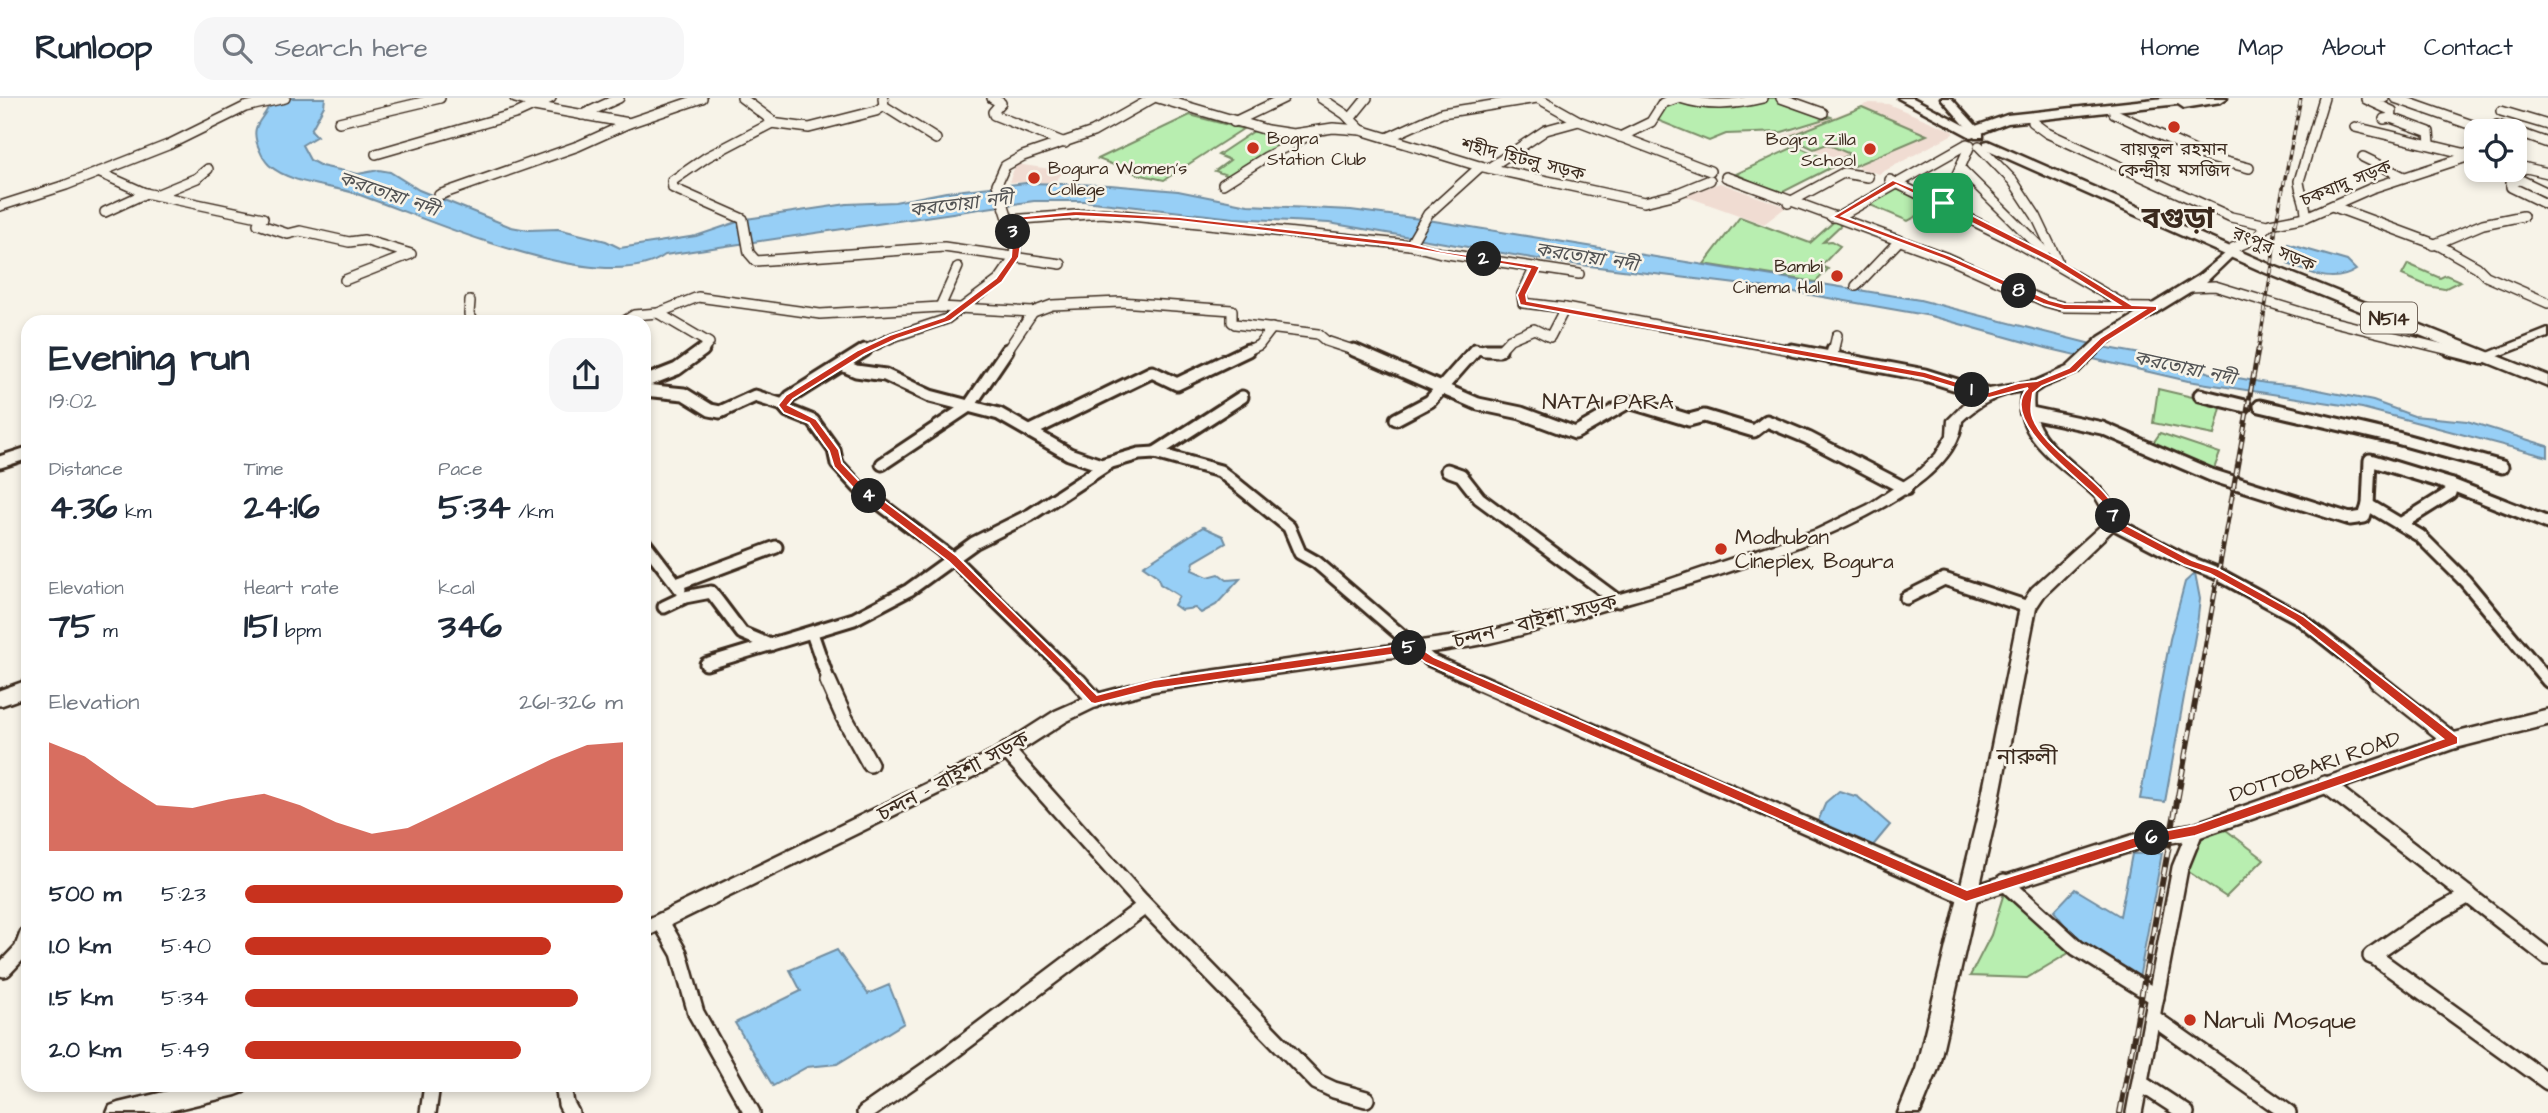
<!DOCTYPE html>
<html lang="en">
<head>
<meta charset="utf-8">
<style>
  body { margin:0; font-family:"Architects Daughter","Noto Sans Bengali",sans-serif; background:#f6f6f7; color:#1f2937; height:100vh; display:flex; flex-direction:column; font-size:26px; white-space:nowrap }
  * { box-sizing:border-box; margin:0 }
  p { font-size:23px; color:#747a83 }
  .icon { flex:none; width:38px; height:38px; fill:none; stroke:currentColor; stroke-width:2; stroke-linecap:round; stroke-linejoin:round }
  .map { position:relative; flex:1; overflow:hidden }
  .side { position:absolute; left:21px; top:217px; width:630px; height:777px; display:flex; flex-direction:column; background:#fff; border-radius:21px; box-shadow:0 4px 10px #0003 }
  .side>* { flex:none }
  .buttons { position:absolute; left:2464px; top:21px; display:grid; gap:14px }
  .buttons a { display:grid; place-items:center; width:63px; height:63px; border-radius:14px; background:#fff; box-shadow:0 4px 10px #0003; font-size:35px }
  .pin { position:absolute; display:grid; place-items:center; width:60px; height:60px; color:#fff; margin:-30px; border-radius:14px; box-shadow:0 4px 10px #0006 }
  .km { position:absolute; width:35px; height:35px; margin:-18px; border-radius:50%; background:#222; color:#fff; font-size:19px; line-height:35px; text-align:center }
  .round { display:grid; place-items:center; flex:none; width:74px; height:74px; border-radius:21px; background:#f6f6f7 }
  .head { display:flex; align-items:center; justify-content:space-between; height:119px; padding:0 28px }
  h1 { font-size:38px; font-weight:700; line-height:52px }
  .metrics { display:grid; grid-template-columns:repeat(3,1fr); gap:10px; height:119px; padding:7px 28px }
  .metrics div { display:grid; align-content:center }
  .metrics b { font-size:35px; font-weight:700 }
  .metrics small { font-size:19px; font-weight:400 }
  .metrics p { font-size:19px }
  .chart { height:196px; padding:14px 28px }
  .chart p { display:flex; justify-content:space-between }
  .chart svg { width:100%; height:126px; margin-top:7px; fill:#c8321e; opacity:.7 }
  ul { padding:0 28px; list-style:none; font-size:23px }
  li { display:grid; grid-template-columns:112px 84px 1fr; align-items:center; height:52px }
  li i { height:18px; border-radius:9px; background:#c8321e }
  header { display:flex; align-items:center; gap:42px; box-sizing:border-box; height:98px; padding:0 35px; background:#fff; border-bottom:2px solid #e0e1e3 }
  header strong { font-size:33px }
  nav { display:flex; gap:38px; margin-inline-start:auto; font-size:24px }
  .search { width:490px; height:63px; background:#f6f6f7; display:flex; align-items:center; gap:18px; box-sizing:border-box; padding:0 24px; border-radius:21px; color:#747a83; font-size:26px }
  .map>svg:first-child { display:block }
</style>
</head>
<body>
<header>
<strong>Runloop</strong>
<div class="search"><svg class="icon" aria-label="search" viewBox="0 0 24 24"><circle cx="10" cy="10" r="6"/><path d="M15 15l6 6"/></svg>Search here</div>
<nav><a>Home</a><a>Map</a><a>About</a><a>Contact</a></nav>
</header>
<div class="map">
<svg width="2548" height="1015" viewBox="0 0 2548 1015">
  <rect width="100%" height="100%" fill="#f7f3e8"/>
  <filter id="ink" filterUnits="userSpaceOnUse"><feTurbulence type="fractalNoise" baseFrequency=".0143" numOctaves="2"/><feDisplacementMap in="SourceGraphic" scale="14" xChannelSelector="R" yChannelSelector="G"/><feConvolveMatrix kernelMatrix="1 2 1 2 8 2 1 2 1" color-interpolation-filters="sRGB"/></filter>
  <g filter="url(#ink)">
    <g fill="#f0dcd2">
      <polygon points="1870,5 1888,6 1953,33 1953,36 1879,76 1854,68 1781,38"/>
      <polygon points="1016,66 1064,73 1054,85 1009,84"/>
      <polygon points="1720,85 1786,109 1764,126 1685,98"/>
    </g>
    <g fill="#b8eeb0" stroke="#7a8c67" stroke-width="2">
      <polygon points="1758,0 1778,0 1831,19 1782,34 1726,36 1709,43 1657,22 1665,5 1679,1 1696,7"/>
      <polygon points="1862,9 1927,37 1854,68 1839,62 1850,56 1827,46 1814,51 1788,39"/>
      <polygon points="1190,17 1243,31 1164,82 1137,76 1098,61"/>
      <polygon points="1254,33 1297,41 1232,79 1215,73 1230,62 1218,57"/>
      <polygon points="1796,48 1838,66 1779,96 1736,76"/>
      <polygon points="1897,87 1941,105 1908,123 1863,104"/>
      <polygon points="1740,119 1810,145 1838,120 1845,123 1823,144 1831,143 1840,148 1821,168 1828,171 1816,184 1704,166"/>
      <polygon points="2408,166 2440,180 2446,177 2460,183 2444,191 2428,188 2402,177"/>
      <polygon points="2158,291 2222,306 2214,337 2153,325"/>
      <polygon points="2160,335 2220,355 2212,376 2149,351"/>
      <polygon points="2226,732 2264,761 2226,799 2180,768 2195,733"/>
      <polygon points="2004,795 2016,797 2072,853 2027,880 1970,878 1991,837"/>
    </g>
    <g fill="#97cff6" stroke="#728da0" stroke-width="2">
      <path d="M269,0H325L324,8L311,32L317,38L302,47L310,62L321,68L358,76L379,72L390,74L419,92L511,129L528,132L558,131L606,143L620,150L696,138L746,121L847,106L895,104L946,94L1026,85L1110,87L1178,93L1248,107L1351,112L1428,122L1920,202L2103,249L2184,264L2210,275L2266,285L2299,288L2373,303L2414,318L2467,323L2548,348V359L2362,310L2188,283L2046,250L1931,218L1777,191L1549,163L1329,125L1234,120L1084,103H1034L665,157C603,202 422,118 354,95C328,87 290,86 269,67C265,63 262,58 260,53C245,21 271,22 269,0Z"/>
      <path d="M2288,146L2347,163L2356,172C2333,187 2311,175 2288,166Z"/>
      <polygon points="1203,429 1223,438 1226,445 1194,464 1192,472 1208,479 1219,476 1227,482 1240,481 1216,507 1201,515 1195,510 1181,512 1174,507 1179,498 1160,486 1157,478 1143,468"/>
      <polygon points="2195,475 2200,501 2197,527 2165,704 2140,701 2170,541 2185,484"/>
      <polygon points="1839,693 1858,699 1890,727 1871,750 1818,723 1826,704"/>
      <polygon points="2162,755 2139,881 2082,849 2054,813 2075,791 2120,818 2132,756"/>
      <polygon points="837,852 868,896 889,887 904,925 837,966 807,969 773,988 735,925 801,893 790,872"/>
    </g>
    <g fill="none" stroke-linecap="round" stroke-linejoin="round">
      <g stroke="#3b2a1e" stroke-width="12">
        <g id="minor-far2">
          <polyline points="515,0 537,6"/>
          <polyline points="742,0 774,24 707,59 672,83 673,90 743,121 749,155 756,163 944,149 1061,166"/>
          <polyline points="883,0 884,8 936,41"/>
          <polyline points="992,0 1001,5 993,14 994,17 1065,45"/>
          <polyline points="1158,0 1267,32 1293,36 1333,30 1361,32 1479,68 1644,104 1673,97 1710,82"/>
          <polyline points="1321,0 1345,16 1361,32"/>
          <polyline points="1538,0 1579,23 1710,73"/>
          <path d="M1680,0C1708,9 1734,7 1763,0"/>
          <polyline points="1781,0 1823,15"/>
          <polyline points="2384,0 2366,1 2392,13 2391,20 2384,21"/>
          <polyline points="2395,0 2489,33"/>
          <polyline points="534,8 629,25"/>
          <polyline points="2501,13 2548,27"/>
          <polyline points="2114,15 2207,59 2249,70"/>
          <polyline points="582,17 619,0"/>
          <polyline points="2391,20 2429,34 2430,45"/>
          <polyline points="1350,21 1367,0"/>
          <polyline points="339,24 440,0"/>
          <polyline points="1234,24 1284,0"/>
          <polyline points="2032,24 2047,35 2231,119 2267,127"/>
          <polyline points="771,25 809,30 876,13 884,8"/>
          <polyline points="2497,27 2548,45"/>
          <polyline points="2355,29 2471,57"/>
          <polyline points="1620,39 1651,24 1663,5 1677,0"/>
          <polyline points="1387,40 1442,15 1537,0"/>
          <polyline points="1970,47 1960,70 2044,153"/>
          <polyline points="1979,48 2013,83 2036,118 2057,162"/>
          <polyline points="376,56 518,15 551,0"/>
          <polyline points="2363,59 2404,79"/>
          <polyline points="2518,68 2548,75"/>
          <polyline points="1489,70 1546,32 1579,23"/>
          <polyline points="2526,70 2510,77 2548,95"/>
          <polyline points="2492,72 2510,77"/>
          <polyline points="98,74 145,95 263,120 258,126 288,136 300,133 349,144 364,142 411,156 345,182"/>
          <polyline points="1726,79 1947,160 2046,204 2064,209 2154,210"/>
          <polyline points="1890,82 2012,142 2130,210"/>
          <polyline points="2519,82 2511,85 2511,89 2548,107"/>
          <polyline points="1223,86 1266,59 1310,37"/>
          <polyline points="156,97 197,80 208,71"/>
          <polyline points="439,97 578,48 629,25 702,0"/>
          <polyline points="1788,105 1843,75 1868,79"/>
          <polyline points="1943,105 1960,70"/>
          <polyline points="0,108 66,87 168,47 245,9 285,0"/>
          <polyline points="2332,108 2440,148 2477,169 2486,178 2548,205"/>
          <polyline points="105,114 146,95"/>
          <polyline points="1832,119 1840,118 1967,46"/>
          <path d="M2306,119C2307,106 2300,96 2299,83L2324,0"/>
          <polyline points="1009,122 1102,115 1410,147 1441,155 1579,176"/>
          <polyline points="1410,147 1428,116 1481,68"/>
          <polyline points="2433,147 2483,126 2523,118"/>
          <polyline points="2233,150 2255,141 2270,126 2306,119 2372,90 2476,56"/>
          <polyline points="1535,169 1522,196 1523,205 1565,210 1801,254"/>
          <polyline points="1856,188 1899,143"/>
          <polyline points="2190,189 2215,188 2326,222 2457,254"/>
          <polyline points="470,203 469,216 474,224"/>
          <polyline points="940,209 958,169"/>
          <polyline points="658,215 709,245 701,254"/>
          <polyline points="623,224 634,217 658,215 698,199 820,216 940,209 1033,214 1052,207 1120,204 1232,212 1232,224 1235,226 1318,236 1326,243 1359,254"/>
          <polyline points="861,254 893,239 947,221 999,182 1015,159 1016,145 997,86 1005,68 1023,58 1093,34 1153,0"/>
          <polyline points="1006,254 1033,214"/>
          <polyline points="1244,254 1259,247 1272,230"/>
          <polyline points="1473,254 1476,251 1498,254"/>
          <polyline points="1498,254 1510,241 1534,231 1550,239 1565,210"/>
          <polyline points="1833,254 1837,237"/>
        </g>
      </g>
      <g stroke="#3b2a1e" stroke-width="17">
        <g id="minor-far1">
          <polyline points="865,252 790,299 783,307 788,313 813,323 834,352 837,366 859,390 953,461 1079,584"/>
          <polyline points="1354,252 1478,306 1521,315 1575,335 1629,304 1689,322 1704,318 1754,333 1767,323 1808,340 1906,391"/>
          <polyline points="1485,252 1500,252"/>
          <polyline points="1792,252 1925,277 1989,297"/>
          <polyline points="2450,252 2482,260"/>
          <polyline points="1831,260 1833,252"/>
          <polyline points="842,267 856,273 885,277 930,298 999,316 1069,356 1101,367 1139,356 1155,355 1220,373 1289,429 1300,455 1316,464 1430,562 1481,584"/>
          <polyline points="644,284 677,271 703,252"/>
          <polyline points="644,292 684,296 710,312 720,314 755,298 783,307"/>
          <polyline points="2200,297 2245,308"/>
          <polyline points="2260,308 2397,340 2502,369"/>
          <polyline points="2026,314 2102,330 2211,377 2350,421 2364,419 2368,407 2370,362 2452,387 2548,425"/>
          <polyline points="1396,321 1430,303 1475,252"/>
          <polyline points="1031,333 1152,274 1177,286 1248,252"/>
          <polyline points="1155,355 1242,299"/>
          <polyline points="0,364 28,355"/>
          <polyline points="882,366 969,308 1007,252"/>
          <polyline points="1447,372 1461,377 1479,400 1618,503"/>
          <polyline points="2368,407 2420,438 2465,483 2548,583"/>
          <polyline points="2113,425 2188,464 2214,474 2299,520 2380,584"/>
          <polyline points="2402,425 2450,395 2452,387"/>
          <polyline points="644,444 680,491"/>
          <polyline points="677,486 776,449"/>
          <polyline points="1906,500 1944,481 2028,509"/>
          <polyline points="664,509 685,499 711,494 742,535 770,547"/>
          <polyline points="812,535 829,584"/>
          <polyline points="706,566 854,521 909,492 974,445 1030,417 1108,366"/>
        </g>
      </g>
      <g stroke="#3b2a1e" stroke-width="20">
        <g id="minor">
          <polyline points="828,583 844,619 870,666"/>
          <polyline points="1078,583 1095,602"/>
          <polyline points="1477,583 1966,798 2142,742 2195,733 2453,643 2548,619"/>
          <polyline points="2377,583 2453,643"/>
          <polyline points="0,600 28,590"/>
          <polyline points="1007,653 1139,801 1317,984 1334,992 1366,1001"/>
          <polyline points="2325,686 2548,859"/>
          <polyline points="2004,784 2077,850 2156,899"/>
          <polyline points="661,824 679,855 696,915 752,1015"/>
          <polyline points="2372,857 2548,984"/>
          <polyline points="2371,858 2419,825 2469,797"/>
          <polyline points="4,871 22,852 28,836"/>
          <polyline points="2152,919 2288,1015"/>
          <polyline points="2140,985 2186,1015"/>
          <polyline points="563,987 566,1006 571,1015"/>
          <polyline points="428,1015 432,987"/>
          <polyline points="865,1015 934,967 1145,808"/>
          <polyline points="2134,1015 2180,770 2195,733"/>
        </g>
      </g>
      <g stroke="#3b2a1e" stroke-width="5">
        <g id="major">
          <polygon points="1941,0 1951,0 1983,35 1983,39 1975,39"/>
          <path d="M2231,151L2235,152V156L2206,184L2107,245L2077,275L2043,289L2034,295C2025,355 2107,369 2120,425L2044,498L2036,510L1996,717L1938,971L1920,1015H1898L1916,971L1978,717L2020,509L2032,490L2105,424L2102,410L2096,400C2067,371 2009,341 2022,293C1997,297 1980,306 1962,323C1956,417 1684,488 1606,511C1568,522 1528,537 1489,545C1453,552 1416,556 1379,561C1304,572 1229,582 1154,593L1100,607L1067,623L1003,664L644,840V823L991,654L1055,613L1089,598L1154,581L1491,533L1665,483L1816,432L1868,407L1916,375L1936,356L1947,337L1948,322L1964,306L1989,291L2035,283L2067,269L2099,239L2198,178Z"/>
          <polygon points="2548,231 2548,239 2494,260 2489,261 2483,257"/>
          <polygon points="193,987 247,987 244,994 236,997 161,1015 107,1015 110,1008 118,1005"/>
        </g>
      </g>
      <g stroke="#3b2a1e" stroke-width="5">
        <g id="highway">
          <polygon points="1898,0 1913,0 1970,30 2007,17 2164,0 2227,0 2221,4 2184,10 2178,6 2008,25 1971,39"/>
          <polygon points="1988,43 2276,169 2548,278 2548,289 2266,175 1984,50 1984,44"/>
        </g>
      </g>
      <use href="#minor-far2" stroke="#f7f3e8" stroke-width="9"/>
      <use href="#minor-far1" stroke="#f7f3e8" stroke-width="11"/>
      <use href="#minor" stroke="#f7f3e8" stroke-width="15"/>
      <use href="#major" fill="#f7f3e8" fill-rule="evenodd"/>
      <use href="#highway" fill="#f7f3e8" fill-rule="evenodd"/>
      <g stroke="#3b2a1e" stroke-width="3.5">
        <polyline id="rail-far2" points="2258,254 2272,168 2276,125 2301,0"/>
      </g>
      <g stroke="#3b2a1e" stroke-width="5">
        <polyline id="rail-far1" points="2199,584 2258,252"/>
      </g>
      <g stroke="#3b2a1e" stroke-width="6">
        <polyline id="rail" points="2120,1015 2199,583"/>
      </g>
      <use href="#rail-far2" stroke="#f7f3e8" stroke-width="2" stroke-dasharray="5" stroke-linecap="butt"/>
      <use href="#rail-far1" stroke="#f7f3e8" stroke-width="2.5" stroke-dasharray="7" stroke-linecap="butt"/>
      <use href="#rail" stroke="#f7f3e8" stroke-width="3.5" stroke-dasharray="10" stroke-linecap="butt"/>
    </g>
  </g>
  <path fill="#c8321e" stroke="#fff" stroke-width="2" fill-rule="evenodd" d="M1893,82L1946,104L2056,160L2132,207L2157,208V212L2106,244L2076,274L2042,288L2033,295C2032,302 2030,310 2032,317C2042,355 2118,387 2118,423L2192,462L2218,471L2303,518L2458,639V646L2195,738L2142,748L1966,804L1426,565L1411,554L1154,591L1095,606L1091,605L1062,574L949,464L855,392L834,369L829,353L809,325L784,315L778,307L786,297L858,252L890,237L944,219L996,180L1011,159L1012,145L1006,120L1076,113L1179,119L1410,145L1441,153L1535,167L1540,169L1526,197L1527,203L1925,274L1989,294L2018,285L2037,283L2069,270L2100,240L2144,212H2064L2043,206L1944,161L1832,119ZM1896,87L2050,164L2119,207L2064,206L2049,202L1950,158L1842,118ZM1076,118L1179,123L1410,150L1530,171L1517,197L1520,207L1923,280L1989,300L2028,290C1995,321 2082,383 2101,403C2108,410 2106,419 2109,428L2184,467L2210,476L2295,523L2443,641L2195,727L2142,737L1967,792L1434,559L1413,545L1154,582L1097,597L957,458L863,387L842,365L839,352L816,321L788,307L793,301L865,256L897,241L950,223L1002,184L1019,159L1021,145L1013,123Z"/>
  <g fill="#c8321e" stroke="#f7f3e8" stroke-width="2.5">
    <circle cx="2174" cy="29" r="7"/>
    <circle cx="1253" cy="50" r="7"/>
    <circle cx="1870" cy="51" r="7"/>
    <circle cx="1034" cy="80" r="7"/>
    <circle cx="1837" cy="178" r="7"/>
    <circle cx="1721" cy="451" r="7"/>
    <circle cx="2190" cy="922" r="7"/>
  </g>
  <g text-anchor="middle" stroke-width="5" stroke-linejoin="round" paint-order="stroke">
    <g font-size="18" fill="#3b2a1e" stroke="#f7f3e8" text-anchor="start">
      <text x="1267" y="46">Bogra<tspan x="1267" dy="21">Station Club</tspan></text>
      <text x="1856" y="47" text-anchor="end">Bogra Zilla<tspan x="1856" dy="21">School</tspan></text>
      <text x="2174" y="57" text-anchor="middle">বায়তুল রহমান<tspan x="2174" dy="21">কেন্দ্রীয় মসজিদ</tspan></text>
      <text x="1048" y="76">Bogura Women's<tspan x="1048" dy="21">College</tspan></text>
      <text x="1823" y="174" text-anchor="end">Bambi<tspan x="1823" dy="21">Cinema Hall</tspan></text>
    </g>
    <g font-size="18" fill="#3b2a1e" stroke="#f7f3e8">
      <text transform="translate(1523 61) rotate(14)" y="6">শহীদ হিটলু সড়ক</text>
      <text transform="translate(2346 85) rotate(-22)" y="6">চকযাদু সড়ক</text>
      <text transform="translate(2274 151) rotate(23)" y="6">রংপুর সড়ক</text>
    </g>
    <g font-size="19" font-style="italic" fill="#525354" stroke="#f7f3e8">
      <text transform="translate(389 95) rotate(19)" y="7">করতোয়া নদী</text>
      <text transform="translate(961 105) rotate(-7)" y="7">করতোয়া নদী</text>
      <text transform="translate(1587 158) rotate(9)" y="7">করতোয়া নদী</text>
      <text transform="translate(2185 269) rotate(12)" y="7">করতোয়া নদী</text>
    </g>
    <rect fill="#f7f3e8" stroke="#73665b" stroke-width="2" x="2361" y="204.5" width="56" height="31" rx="5"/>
    <g font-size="19" font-weight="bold" fill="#3b2a1e">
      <text x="2389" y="227">N514</text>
    </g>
    <g font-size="21" fill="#3b2a1e" stroke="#f7f3e8" text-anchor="start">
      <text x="1735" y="446">Modhuban<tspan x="1735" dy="24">Cineplex, Bogura</tspan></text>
    </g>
    <g font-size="21" fill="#3b2a1e" stroke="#f7f3e8">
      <text transform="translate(1535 523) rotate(-14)" y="7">চন্দন - বাইশা সড়ক</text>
      <text transform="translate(2315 668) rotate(-19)" y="7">DOTTOBARI ROAD</text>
      <text transform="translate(953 678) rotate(-28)" y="7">চন্দন - বাইশা সড়ক</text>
    </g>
    <g font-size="23" fill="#3b2a1e" stroke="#f7f3e8">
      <text x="1608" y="311">NATAI PARA</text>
      <text x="2027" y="666">নারুলী</text>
    </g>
    <g font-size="24" fill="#3b2a1e" stroke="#f7f3e8" text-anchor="start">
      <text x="2204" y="930">Naruli Mosque</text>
    </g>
    <g font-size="30" font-weight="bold" fill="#3b2a1e" stroke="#f7f3e8">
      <text x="2178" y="130">বগুড়া</text>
    </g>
  </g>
</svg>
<div class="buttons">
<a><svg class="icon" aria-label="locate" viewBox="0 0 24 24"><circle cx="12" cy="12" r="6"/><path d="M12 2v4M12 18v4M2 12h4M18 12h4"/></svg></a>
</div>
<div class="pin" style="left:1943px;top:105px;background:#1e9e55"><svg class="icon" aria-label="arrive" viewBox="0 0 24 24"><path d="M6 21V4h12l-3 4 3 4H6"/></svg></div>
<b class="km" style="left:1972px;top:292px">1</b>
<b class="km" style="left:1484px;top:161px">2</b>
<b class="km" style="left:1013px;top:134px">3</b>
<b class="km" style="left:869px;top:398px">4</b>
<b class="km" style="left:1409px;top:550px">5</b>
<b class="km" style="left:2152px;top:740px">6</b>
<b class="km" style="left:2113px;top:418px">7</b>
<b class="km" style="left:2019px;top:193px">8</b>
<section class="side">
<div class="head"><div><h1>Evening run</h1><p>19:02</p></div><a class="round"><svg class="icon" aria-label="share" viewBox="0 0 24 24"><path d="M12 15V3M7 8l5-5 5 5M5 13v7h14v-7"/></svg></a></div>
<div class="metrics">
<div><p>Distance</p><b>4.36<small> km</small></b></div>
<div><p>Time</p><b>24:16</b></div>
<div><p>Pace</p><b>5:34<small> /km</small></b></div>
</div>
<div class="metrics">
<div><p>Elevation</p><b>75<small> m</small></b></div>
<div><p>Heart rate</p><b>151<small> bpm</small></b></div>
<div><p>kcal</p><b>346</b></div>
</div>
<div class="chart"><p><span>Elevation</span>261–326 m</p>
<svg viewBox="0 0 160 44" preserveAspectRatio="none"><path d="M0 44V6L10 11L20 20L30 28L40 29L50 26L60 24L70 28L80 34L90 38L100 36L110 30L120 24L130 18L140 12L150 7L160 6V44z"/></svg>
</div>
<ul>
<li><b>500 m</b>5:23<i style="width:100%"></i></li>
<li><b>1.0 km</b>5:40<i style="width:81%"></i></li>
<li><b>1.5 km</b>5:34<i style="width:88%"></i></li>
<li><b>2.0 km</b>5:49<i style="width:73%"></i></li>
</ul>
</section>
</div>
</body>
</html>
